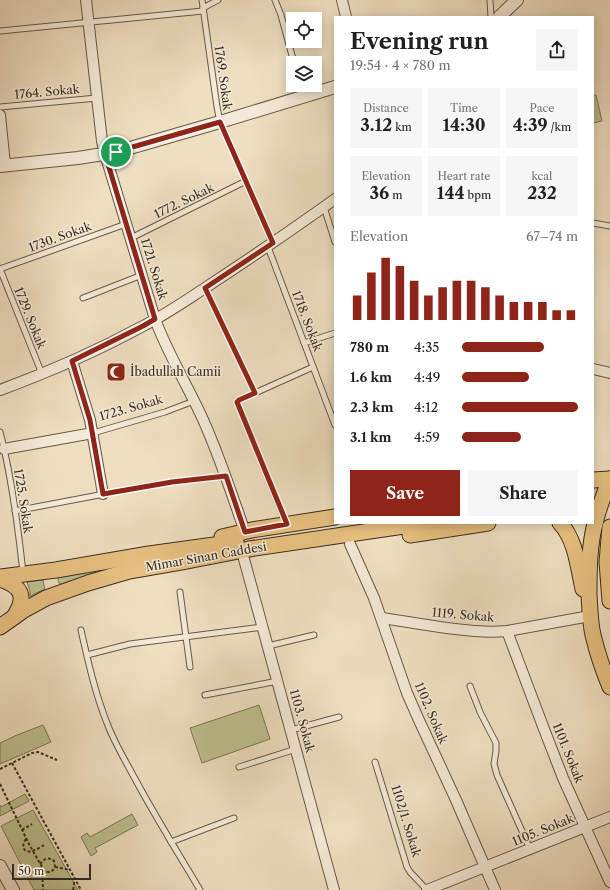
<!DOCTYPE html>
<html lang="en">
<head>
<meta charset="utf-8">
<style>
  body { margin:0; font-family:"Libre Caslon Text",serif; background:#f6f6f6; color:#202124; height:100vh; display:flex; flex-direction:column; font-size:15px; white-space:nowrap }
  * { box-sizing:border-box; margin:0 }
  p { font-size:13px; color:#757577 }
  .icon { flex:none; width:22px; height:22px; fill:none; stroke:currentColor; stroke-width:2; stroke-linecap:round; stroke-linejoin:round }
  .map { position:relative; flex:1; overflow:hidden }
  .sheet { position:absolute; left:334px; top:16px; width:260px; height:508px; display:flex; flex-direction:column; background:#fff; border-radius:0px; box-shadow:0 2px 10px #0003 }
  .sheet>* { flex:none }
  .fabs { position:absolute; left:286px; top:12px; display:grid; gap:8px }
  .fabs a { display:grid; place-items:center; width:36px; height:36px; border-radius:0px; background:#fff; box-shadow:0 2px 10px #0003; font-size:20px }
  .scale { position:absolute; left:12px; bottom:10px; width:79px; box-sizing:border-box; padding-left:4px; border:2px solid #3a2e20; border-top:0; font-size:11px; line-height:14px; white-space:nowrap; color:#3a2e20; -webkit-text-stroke:3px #f5ead7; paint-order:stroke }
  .pin { position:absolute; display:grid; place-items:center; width:34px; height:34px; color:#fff; margin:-17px; border:2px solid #fff; border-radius:50%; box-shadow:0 1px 4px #0007 }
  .round { display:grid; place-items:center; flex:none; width:42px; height:42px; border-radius:0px; background:#f6f6f6 }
  .overview { display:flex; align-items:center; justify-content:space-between; height:68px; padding:0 16px }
  h1 { font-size:22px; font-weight:700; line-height:30px }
  .figures { display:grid; grid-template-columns:repeat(3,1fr); gap:6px; height:68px; padding:4px 16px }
  .figures div { display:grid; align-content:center; border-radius:0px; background:#f6f6f6; text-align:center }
  .figures b { font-size:17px; font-weight:700 }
  .figures small { font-size:11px; font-weight:400 }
  .figures p { font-size:11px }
  .chart { height:112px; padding:8px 16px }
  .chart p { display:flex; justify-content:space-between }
  .chart svg { width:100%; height:72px; margin-top:4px; stroke:#8f2418; stroke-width:6 }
  .cta { display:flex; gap:8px; margin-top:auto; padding:8px 16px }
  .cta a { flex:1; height:46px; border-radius:0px; background:#8f2418; color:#fff; font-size:16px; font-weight:700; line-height:46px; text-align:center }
  .cta a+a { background:#f6f6f6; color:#202124 }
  ul { padding:0 16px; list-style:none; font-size:13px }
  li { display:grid; grid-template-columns:64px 48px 1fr; align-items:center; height:30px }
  li i { height:10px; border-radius:5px; background:#8f2418 }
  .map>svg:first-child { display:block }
</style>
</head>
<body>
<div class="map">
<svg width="610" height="890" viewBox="0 0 610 890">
  <rect width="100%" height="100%" fill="#efdfc1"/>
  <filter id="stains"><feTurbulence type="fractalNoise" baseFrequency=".005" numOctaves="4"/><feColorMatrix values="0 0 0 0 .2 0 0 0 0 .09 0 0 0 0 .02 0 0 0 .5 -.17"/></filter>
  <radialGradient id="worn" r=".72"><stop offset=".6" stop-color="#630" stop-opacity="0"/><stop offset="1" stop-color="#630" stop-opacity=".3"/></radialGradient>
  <g fill="#bec08f" stroke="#7c7758">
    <polygon points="593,95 596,95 602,121 593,123"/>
    <path d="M194,552L63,584C58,585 57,580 59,576Z"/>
    <polygon points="43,580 44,586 45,589 30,596 30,591 27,582"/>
    <polygon points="259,705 270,739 202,763 190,728"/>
    <polygon points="43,725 51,742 0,764 0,743 17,735"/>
    <polygon points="25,794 29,801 0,816 0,805 1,807"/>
    <polygon points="33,810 78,890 34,890 1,826"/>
    <polygon points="132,814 138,825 95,848 97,852 91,856 81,837 87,833 90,837"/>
  </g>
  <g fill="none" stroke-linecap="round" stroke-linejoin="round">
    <polyline stroke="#cbbca1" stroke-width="15" stroke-dasharray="15 8" stroke-linecap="butt" points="593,489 610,488"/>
    <g stroke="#675a48" stroke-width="7">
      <g id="service">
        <polyline points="202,0 217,107 220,122 273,243"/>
        <polyline points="275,0 281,15 294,63"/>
        <polyline points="490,0 491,17"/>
        <polyline points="203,8 218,0"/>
        <polyline points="0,31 203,11"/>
        <polyline points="299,85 303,97"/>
        <polyline points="0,107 97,98"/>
        <polyline points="324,207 335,242"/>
        <polyline points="593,223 610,226"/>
        <polyline points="131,238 246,181"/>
        <polyline points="268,247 335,425"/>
        <polyline points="0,269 126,224"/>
        <polyline points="0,269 42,374"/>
        <polyline points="205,288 255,393 239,400 237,402 286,523"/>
        <polyline points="83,298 142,275"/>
        <polyline points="304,343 335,333"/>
        <polyline points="255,393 313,367"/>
        <path d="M0,432C12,478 18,526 23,573"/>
        <polyline points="93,433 165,412 194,401"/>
        <polyline points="15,511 136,488 172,482 226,476"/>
        <polyline points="180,592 190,667"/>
        <path d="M81,630C88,661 95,693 107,723C114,742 125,760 134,777C155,816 178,853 200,890"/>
        <polyline points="268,646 314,635"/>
        <polyline points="87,655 130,644 145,642 263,627"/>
        <polyline points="470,686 480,712 496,743 496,751 494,764 497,775 530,849"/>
        <polyline points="205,695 278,681"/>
        <polyline points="291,730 339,717"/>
        <polyline points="375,762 407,867 410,872 427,890"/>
        <polyline points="239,767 296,749"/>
        <polyline points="171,842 234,818"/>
      </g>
    </g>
    <g stroke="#675a48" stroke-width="12">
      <g id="minor">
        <path d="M86,0L102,141L105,154L155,319C167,352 185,381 200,413C218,451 231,492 245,532"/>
        <polyline points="342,0 346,17"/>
        <polyline points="0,115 5,165"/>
        <polyline points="72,361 90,420 103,494"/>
        <polyline points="593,369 610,373"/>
        <path d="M0,390C49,372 97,351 143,326C165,315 185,301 205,288C249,259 292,230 335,199"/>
        <polyline points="4,449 93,433"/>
        <polyline points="350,544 374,598 407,693 418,718 456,800 495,890"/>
        <polyline points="244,559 334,890"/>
        <path d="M382,618C401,621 420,624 440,627C463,630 484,633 507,631L590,616"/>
        <polyline points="507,631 544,729 563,778 610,882"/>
        <polyline points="427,890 610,817"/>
      </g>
    </g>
    <g stroke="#675a48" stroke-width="14">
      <g id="tertiary">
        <polyline points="499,17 517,0"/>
        <polyline points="0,166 78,158 116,152 220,122 335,87"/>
        <polyline points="0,866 13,890"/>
      </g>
    </g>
    <g stroke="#3a2e20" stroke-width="17">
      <g id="primary">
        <path d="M610,479C605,493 599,506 596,520C589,544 589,570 589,595C590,609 590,622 593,635C597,652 603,670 610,687"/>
        <polyline points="593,480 610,479"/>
        <path d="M560,523C576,540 578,567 583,589"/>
        <polyline points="610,527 607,562 610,601"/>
        <polyline points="410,535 488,523"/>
        <polyline points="222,537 252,530 335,517"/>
        <polyline points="0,577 56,570 149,554 236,542"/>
        <path d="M0,579C22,586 27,597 14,617"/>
        <polyline points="0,627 24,610 46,598 88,583 129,571 181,562 249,549 424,523"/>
      </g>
    </g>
    <g stroke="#3a2e20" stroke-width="2" stroke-dasharray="3 2" stroke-linecap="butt">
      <polyline points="12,763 81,890"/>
      <polyline points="0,769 32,753 38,752 57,760"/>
      <polyline points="0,784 29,844 42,867 43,890"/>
      <polyline points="22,830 32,824"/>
      <path d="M26,839C21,845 23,854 32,851C36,850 41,847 44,845"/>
      <path d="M40,864C44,859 48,856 54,861L55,867"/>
      <polyline points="55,867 66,869 69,870"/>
      <path d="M42,870C47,873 52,873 55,867"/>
      <polyline points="73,890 74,886 74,879"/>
    </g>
    <use href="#service" stroke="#f5ead7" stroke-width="5"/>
    <use href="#minor" stroke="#f5ead7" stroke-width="10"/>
    <use href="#tertiary" stroke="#f5ead7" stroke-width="12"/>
    <use href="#primary" stroke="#e8c080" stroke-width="15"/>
  </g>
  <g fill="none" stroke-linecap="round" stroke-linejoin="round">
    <g stroke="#fff" stroke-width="8">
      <polygon id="route" points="220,122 273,243 205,288 255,393 239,400 237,402 287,524 245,532 226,476 172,482 103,494 90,420 72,361 143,326 155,319 105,154 129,148"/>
    </g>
    <use href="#route" stroke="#8f2418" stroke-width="5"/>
  </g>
  <defs>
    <g id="mosque-square" transform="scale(1)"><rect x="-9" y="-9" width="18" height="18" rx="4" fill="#8f2418" stroke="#f5ead7"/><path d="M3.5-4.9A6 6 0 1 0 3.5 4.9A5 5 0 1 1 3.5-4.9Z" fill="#fff"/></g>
  </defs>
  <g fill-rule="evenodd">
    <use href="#mosque-square" x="116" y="372"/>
  </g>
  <g text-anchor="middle" stroke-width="3" stroke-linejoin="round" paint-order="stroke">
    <g font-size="12" fill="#3a2e20" stroke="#f5ead7">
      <text transform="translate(223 78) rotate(82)" y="4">1769. Sokak</text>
      <text transform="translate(47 92) rotate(-5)" y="4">1764. Sokak</text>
      <text transform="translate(184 201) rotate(-26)" y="4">1772. Sokak</text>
      <text transform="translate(60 237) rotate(-20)" y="4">1730. Sokak</text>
      <text transform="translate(154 269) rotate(73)" y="4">1721. Sokak</text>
      <text transform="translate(30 318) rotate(68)" y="4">1729. Sokak</text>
      <text transform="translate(307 321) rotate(69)" y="4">1718. Sokak</text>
      <text transform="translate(131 408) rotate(-16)" y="4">1723. Sokak</text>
      <text transform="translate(23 501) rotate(81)" y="4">1725. Sokak</text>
      <text transform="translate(206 557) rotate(-10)" y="4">Mimar Sinan Caddesi</text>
      <text transform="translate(463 615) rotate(5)" y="4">1119. Sokak</text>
      <text transform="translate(431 713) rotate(67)" y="4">1102. Sokak</text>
      <text transform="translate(302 721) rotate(75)" y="4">1103. Sokak</text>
      <text transform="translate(568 753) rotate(68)" y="4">1101. Sokak</text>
      <text transform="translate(406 821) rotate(73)" y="4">1102/1. Sokak</text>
      <text transform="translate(543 830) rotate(-22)" y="4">1105. Sokak</text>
    </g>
    <g font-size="12" fill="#3a2e20" stroke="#f5ead7" text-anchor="start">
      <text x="130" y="376">İbadullah Camii</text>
    </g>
  </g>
  <rect width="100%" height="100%" filter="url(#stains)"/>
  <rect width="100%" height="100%" fill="url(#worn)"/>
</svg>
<div class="fabs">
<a><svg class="icon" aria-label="locate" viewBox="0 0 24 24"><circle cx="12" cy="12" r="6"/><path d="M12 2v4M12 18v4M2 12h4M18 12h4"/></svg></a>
<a><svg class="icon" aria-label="layers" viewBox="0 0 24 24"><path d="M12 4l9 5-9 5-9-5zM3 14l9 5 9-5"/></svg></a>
</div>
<div class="scale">50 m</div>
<div class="pin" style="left:116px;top:152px;background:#1e9e55"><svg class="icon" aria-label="arrive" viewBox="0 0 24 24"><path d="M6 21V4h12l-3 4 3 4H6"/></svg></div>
<section class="sheet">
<div class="overview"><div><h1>Evening run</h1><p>19:54 · 4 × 780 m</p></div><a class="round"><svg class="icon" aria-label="share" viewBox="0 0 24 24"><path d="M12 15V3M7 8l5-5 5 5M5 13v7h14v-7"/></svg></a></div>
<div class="figures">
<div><p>Distance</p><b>3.12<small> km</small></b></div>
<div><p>Time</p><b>14:30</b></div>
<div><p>Pace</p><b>4:39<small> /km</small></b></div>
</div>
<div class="figures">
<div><p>Elevation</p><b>36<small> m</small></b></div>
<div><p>Heart rate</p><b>144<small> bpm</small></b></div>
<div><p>kcal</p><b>232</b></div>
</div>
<div class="chart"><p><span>Elevation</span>67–74 m</p>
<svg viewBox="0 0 160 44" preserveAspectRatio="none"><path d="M5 44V29M15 44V15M25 44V6M35 44V11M45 44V20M55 44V29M65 44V24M75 44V20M85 44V20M95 44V24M105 44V29M115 44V33M125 44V33M135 44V33M145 44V38M155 44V38"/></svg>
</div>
<ul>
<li><b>780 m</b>4:35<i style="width:71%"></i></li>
<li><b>1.6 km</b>4:49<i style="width:58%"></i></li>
<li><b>2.3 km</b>4:12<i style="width:100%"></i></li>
<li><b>3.1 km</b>4:59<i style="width:51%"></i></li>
</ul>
<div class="cta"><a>Save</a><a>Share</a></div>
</section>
</div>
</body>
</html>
